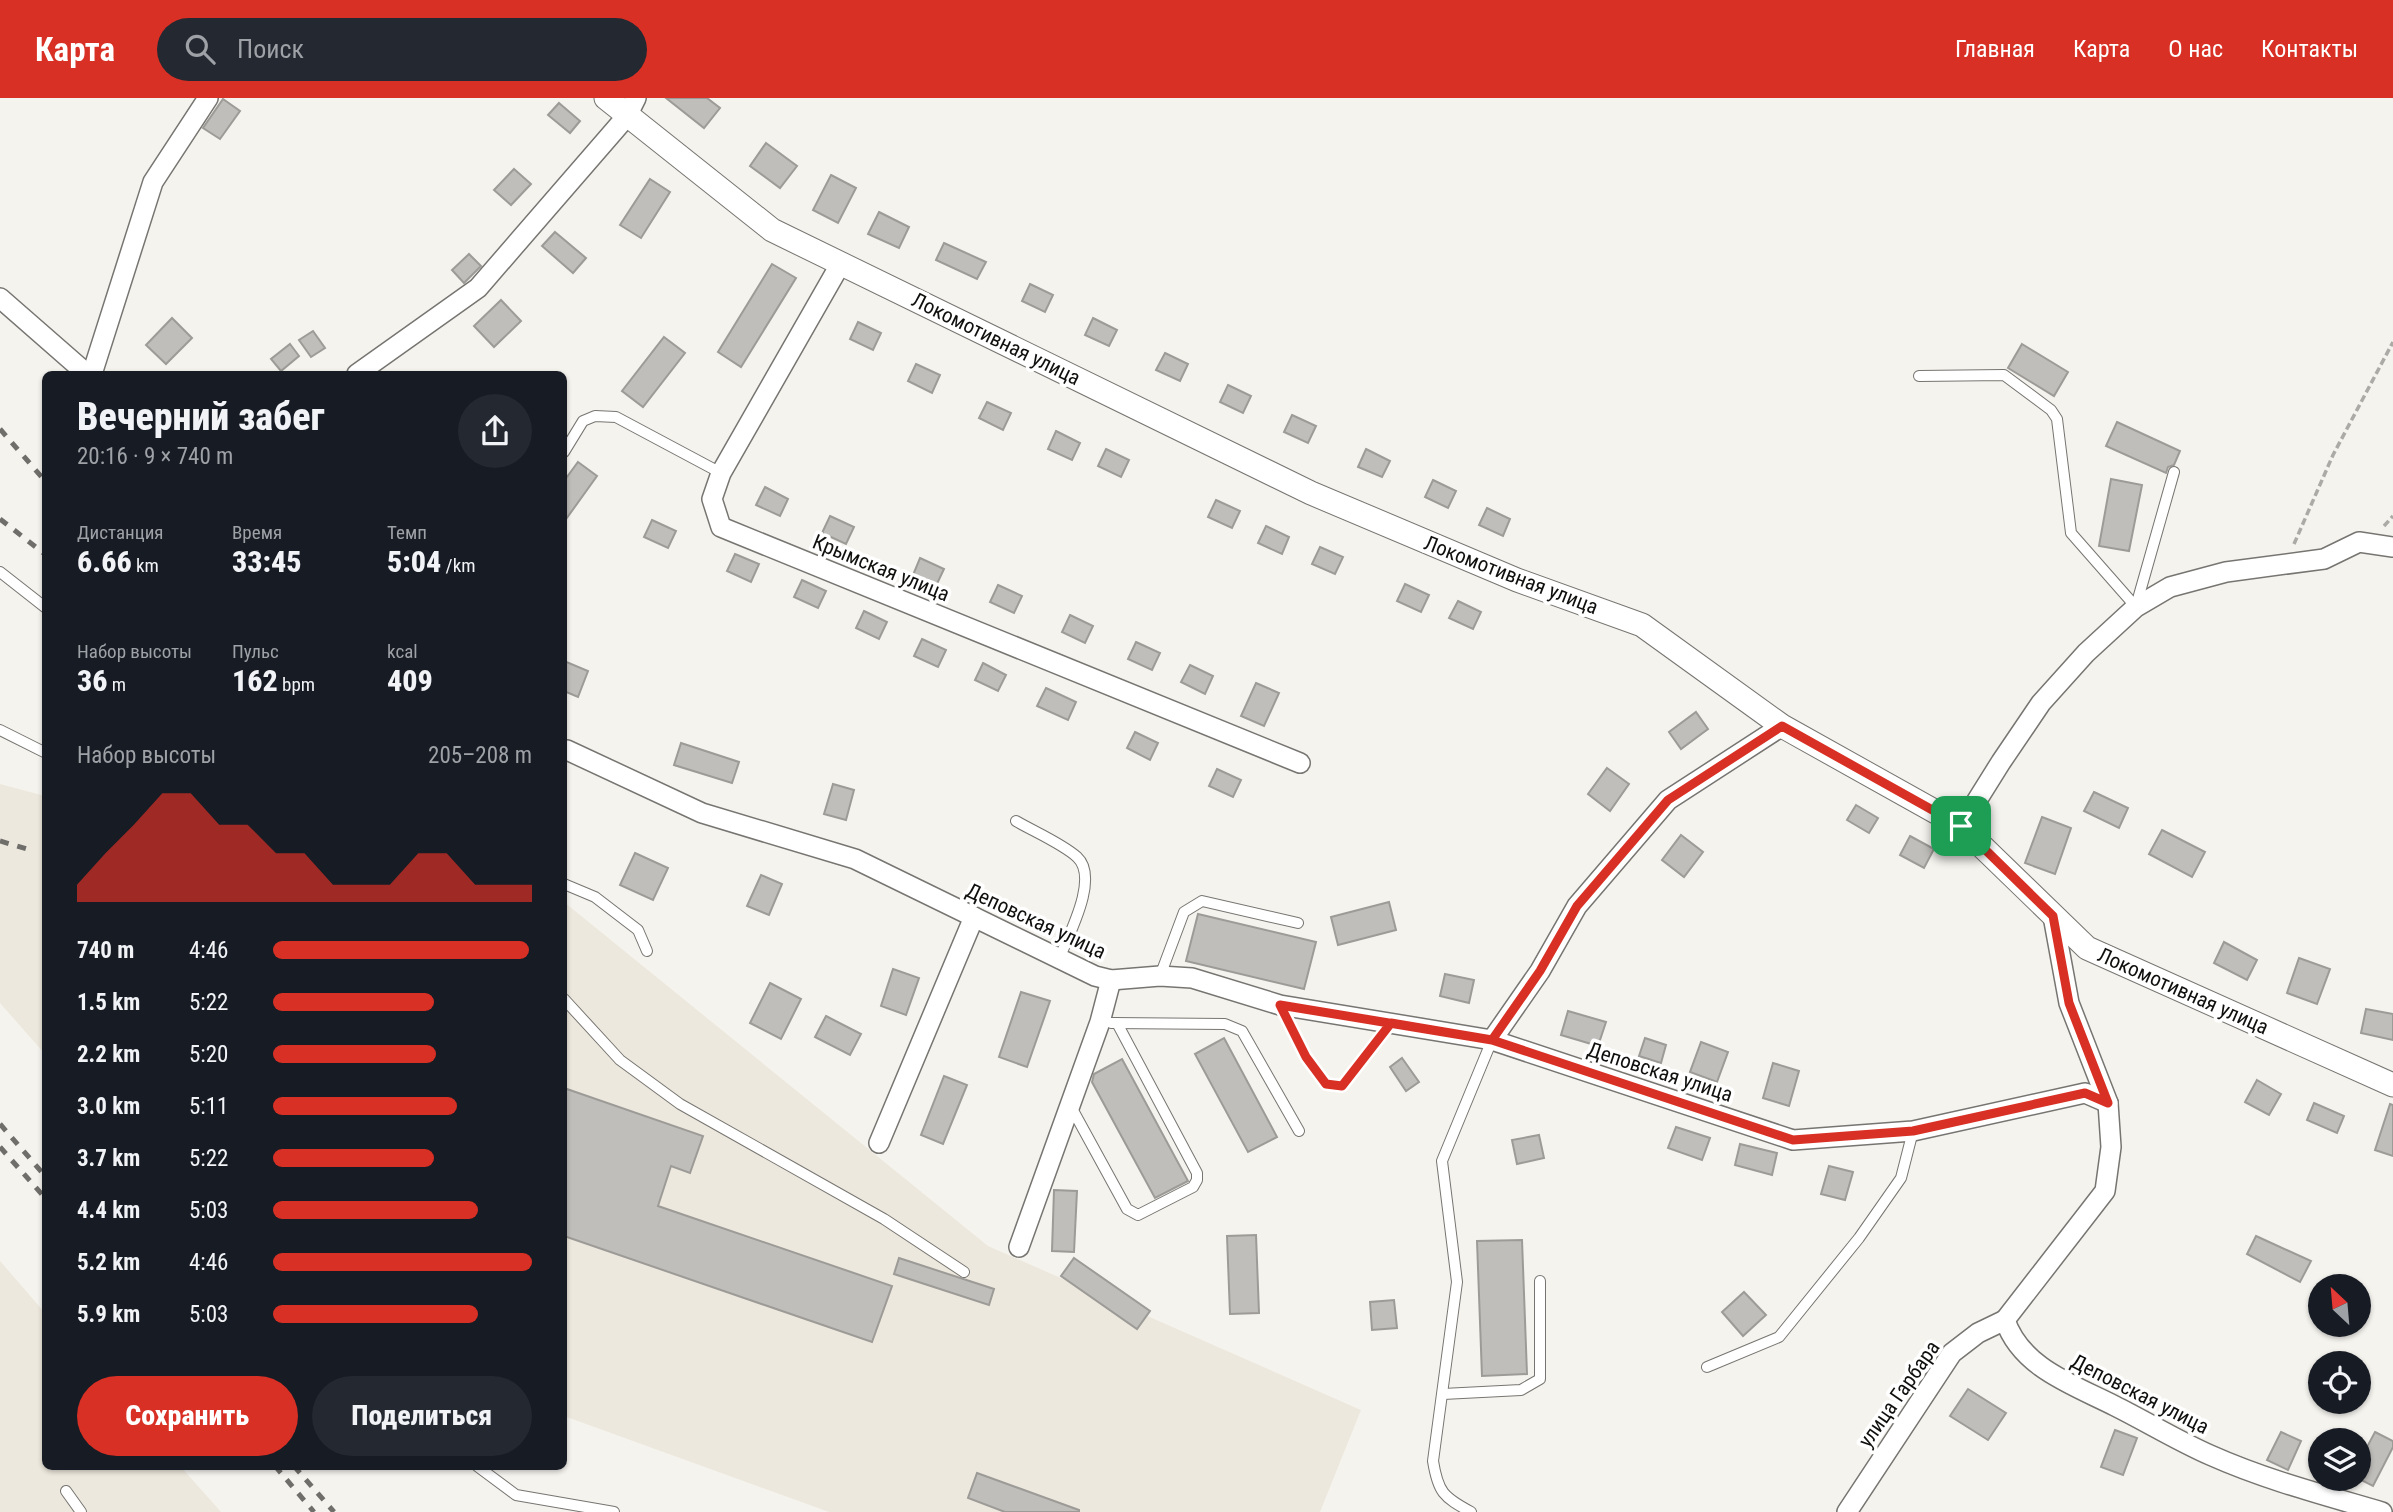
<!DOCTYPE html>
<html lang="ru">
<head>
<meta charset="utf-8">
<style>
  body { margin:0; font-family:"Roboto Condensed",sans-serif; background:#242831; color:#f1f3f6; height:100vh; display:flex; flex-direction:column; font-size:26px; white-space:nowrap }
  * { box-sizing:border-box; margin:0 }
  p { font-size:23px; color:#9ea1a6 }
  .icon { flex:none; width:38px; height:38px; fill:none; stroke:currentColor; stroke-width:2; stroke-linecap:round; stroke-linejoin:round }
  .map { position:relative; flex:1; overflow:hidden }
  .panel { position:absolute; left:42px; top:273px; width:525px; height:1099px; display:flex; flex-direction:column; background:#171b24; border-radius:10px; box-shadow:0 2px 5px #0004 }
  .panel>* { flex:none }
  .needle { width:46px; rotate:334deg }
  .controls { position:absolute; left:2308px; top:1176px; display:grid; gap:14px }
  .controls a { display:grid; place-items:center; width:63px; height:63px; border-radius:50%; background:#171b24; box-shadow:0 2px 5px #0004; font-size:35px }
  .pin { position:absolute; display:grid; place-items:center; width:60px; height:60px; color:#fff; margin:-30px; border-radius:14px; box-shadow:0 4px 10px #0006 }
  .round { display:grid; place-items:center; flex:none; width:74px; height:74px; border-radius:37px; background:#242831 }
  .overview { display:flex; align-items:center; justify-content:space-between; height:119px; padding:0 35px }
  h1 { font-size:38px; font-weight:800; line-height:52px }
  .figures { display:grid; grid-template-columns:repeat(3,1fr); gap:10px; height:119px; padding:7px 35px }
  .figures div { display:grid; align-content:center }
  .figures b { font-size:30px; font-weight:800 }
  .figures small { font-size:19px; font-weight:400 }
  .figures p { font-size:19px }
  .chart { height:196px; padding:14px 35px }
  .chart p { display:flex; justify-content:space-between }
  .chart svg { width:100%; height:126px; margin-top:7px; fill:#d93025; opacity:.7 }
  .action { display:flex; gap:14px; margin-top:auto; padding:14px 35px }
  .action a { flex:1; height:80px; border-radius:42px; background:#d93025; color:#fff; font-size:28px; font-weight:800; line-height:80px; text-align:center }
  .action a+a { background:#242831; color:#f1f3f6 }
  ul { padding:0 35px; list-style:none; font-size:23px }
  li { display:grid; grid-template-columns:112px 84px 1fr; align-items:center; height:52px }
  li i { height:18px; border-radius:9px; background:#d93025 }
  header { display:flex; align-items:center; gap:42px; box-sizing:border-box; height:98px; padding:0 35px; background:#d93025; color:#fff }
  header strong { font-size:33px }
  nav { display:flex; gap:38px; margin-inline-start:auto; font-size:24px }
  .search { width:490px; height:63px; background:#242831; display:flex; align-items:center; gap:18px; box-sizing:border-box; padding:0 24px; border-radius:38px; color:#9ea1a6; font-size:26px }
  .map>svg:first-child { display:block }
</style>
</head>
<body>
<header>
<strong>Карта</strong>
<div class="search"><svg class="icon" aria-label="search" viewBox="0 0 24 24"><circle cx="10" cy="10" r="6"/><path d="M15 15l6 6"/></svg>Поиск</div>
<nav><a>Главная</a><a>Карта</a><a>О нас</a><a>Контакты</a></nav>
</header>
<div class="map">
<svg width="2393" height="1414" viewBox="0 0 2393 1414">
  <rect width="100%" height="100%" fill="#f5f3ee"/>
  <g fill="#ede8dd">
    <polygon points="0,686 45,698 45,956 0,905"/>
    <polygon points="564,804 988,1148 1361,1312 1320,1414 829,1414 564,1318"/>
    <polygon points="0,1163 45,1215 46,1368 181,1369 221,1414 0,1414"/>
  </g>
  <g fill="#c0beba" stroke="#9d9b97" stroke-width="2">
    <polygon points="666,0 707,0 720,10 704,30"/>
    <polygon points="223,1 240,13 220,41 203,30"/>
    <polygon points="559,5 580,23 570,35 548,17"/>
    <polygon points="766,45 797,68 780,90 750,68"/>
    <polygon points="514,71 531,86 511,107 494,92"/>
    <polygon points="831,77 856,90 838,125 813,112"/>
    <polygon points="650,81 670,94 641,140 620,127"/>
    <polygon points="879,114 909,129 899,150 868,136"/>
    <polygon points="555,134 586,160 573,175 542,148"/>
    <polygon points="944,145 986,164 977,181 936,162"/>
    <polygon points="469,156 481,168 464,185 452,172"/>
    <polygon points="772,166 796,180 741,269 718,254"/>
    <polygon points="1030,186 1053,197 1045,214 1022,203"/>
    <polygon points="501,202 521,223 494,249 474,228"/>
    <polygon points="172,220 192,240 166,266 146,247"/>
    <polygon points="1093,220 1117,232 1109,248 1085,237"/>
    <polygon points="858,224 881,235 873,252 850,241"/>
    <polygon points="313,233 325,250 311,259 299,242"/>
    <polygon points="664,239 685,255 643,309 622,293"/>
    <polygon points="290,246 299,258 281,273 271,261"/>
    <polygon points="2022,246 2068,274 2054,298 2008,270"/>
    <polygon points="1165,255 1188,266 1180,283 1156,272"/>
    <polygon points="916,266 940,277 932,295 908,283"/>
    <polygon points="1228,287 1251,298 1243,315 1220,304"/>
    <polygon points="987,304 1011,315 1003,332 979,320"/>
    <polygon points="1292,317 1316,328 1308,345 1284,334"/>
    <polygon points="2117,324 2180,353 2174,367 2168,369 2166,375 2106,348"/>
    <polygon points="1056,333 1080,345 1072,362 1048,351"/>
    <polygon points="1106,351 1129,362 1121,379 1098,368"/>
    <polygon points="1366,351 1390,363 1382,379 1358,369"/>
    <polygon points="578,364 597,378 564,424 564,383"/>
    <polygon points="2111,381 2142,387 2129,453 2099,448"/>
    <polygon points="1433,382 1456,393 1448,410 1425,399"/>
    <polygon points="765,389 788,401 780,418 756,407"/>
    <polygon points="1216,402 1240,413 1232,430 1208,419"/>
    <polygon points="1487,410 1510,421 1503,438 1479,427"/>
    <polygon points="830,418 854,429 846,446 822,435"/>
    <polygon points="652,422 676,433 668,450 644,439"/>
    <polygon points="1266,428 1289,439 1282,456 1258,445"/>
    <polygon points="1320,449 1343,459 1335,476 1312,466"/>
    <polygon points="735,456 759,466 751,484 727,473"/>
    <polygon points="920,460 944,471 936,488 913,477"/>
    <polygon points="802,482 826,493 818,510 794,499"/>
    <polygon points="1405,486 1429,497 1421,514 1397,503"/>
    <polygon points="998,487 1022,498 1014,515 990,504"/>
    <polygon points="1458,503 1481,514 1473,531 1449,520"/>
    <polygon points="864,513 887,524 879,541 856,530"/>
    <polygon points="1070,517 1093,528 1085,545 1062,534"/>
    <polygon points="922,541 946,552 938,569 914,558"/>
    <polygon points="1136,544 1160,555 1152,572 1128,561"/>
    <polygon points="564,563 588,573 578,599 564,593"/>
    <polygon points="983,565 1006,577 998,593 975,582"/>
    <polygon points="1190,567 1213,578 1205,596 1181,584"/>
    <polygon points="1256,585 1279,595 1264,628 1241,618"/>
    <polygon points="1046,590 1076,604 1068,622 1037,608"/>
    <polygon points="1696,614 1708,631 1681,651 1669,634"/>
    <polygon points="1135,634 1158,645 1150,662 1127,650"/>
    <polygon points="681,645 739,664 732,685 674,667"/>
    <polygon points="1607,670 1629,686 1610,713 1588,696"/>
    <polygon points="1217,671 1241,682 1233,699 1209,688"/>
    <polygon points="833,686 854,692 846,722 824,716"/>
    <polygon points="2094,694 2128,710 2119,730 2084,713"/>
    <polygon points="1856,707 1878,720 1869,735 1847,722"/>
    <polygon points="2042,719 2071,730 2055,776 2025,765"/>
    <polygon points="2162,732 2205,754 2192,779 2149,756"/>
    <polygon points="1681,737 1703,754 1684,779 1662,762"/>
    <polygon points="1910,738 1934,751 1924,770 1900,757"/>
    <polygon points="635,755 668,770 653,802 620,787"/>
    <polygon points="761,777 782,786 769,817 747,808"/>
    <polygon points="1389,804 1396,832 1338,847 1331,819"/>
    <polygon points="1198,816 1316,844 1304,891 1186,863"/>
    <polygon points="2224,844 2257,862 2247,882 2214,865"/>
    <polygon points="2299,860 2330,871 2317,906 2287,895"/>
    <polygon points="893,871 919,880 906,917 881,908"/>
    <polygon points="1445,876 1474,882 1469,905 1440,898"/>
    <polygon points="770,885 801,901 781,941 750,925"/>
    <polygon points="1021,894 1050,903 1027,969 999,959"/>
    <polygon points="2366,911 2393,916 2393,942 2361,935"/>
    <polygon points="1568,913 1606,924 1598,948 1561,937"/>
    <polygon points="826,918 861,936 850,957 815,939"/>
    <polygon points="1224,940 1277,1039 1248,1054 1195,956"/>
    <polygon points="1645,940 1666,947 1661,965 1639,958"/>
    <polygon points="1701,944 1728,954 1717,984 1690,974"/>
    <polygon points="1402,960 1419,984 1406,993 1390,969"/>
    <polygon points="1122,961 1188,1083 1155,1100 1092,984 1094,976"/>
    <polygon points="1773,965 1799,973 1789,1008 1763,1000"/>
    <polygon points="944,978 967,987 943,1046 921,1037"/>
    <polygon points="2257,982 2281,996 2269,1017 2245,1004"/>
    <polygon points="564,990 703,1038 690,1075 671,1068 658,1108 892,1188 872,1244 564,1138"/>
    <polygon points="2314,1005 2344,1018 2337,1035 2307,1022"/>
    <polygon points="2390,1006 2393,1007 2393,1058 2375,1052"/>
    <polygon points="1676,1029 1710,1040 1702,1062 1668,1050"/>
    <polygon points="1539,1037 1544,1060 1517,1066 1512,1042"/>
    <polygon points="1740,1046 1777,1055 1772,1077 1735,1067"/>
    <polygon points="1829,1068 1853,1074 1845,1102 1821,1096"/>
    <polygon points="1054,1092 1077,1093 1074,1154 1052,1153"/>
    <polygon points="1256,1137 1259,1215 1230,1216 1227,1138"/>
    <polygon points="2256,1138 2311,1163 2300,1184 2247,1156"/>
    <polygon points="1522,1142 1527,1276 1482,1278 1477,1143"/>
    <polygon points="899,1160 994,1191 989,1207 894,1176"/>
    <polygon points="1074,1160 1150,1213 1137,1231 1061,1178"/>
    <polygon points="1744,1194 1766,1217 1743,1238 1722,1214"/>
    <polygon points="1394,1202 1397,1230 1372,1232 1370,1204"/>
    <polygon points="1968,1291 2006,1315 1988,1342 1950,1318"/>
    <polygon points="2115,1332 2137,1340 2123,1377 2101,1369"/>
    <polygon points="2281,1334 2301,1343 2288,1372 2267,1362"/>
    <polygon points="2375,1334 2393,1343 2393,1349 2373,1388 2359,1381 2359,1364"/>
    <polygon points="977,1375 1079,1412 1079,1414 1005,1414 968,1400"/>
  </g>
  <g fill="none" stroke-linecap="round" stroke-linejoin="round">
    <g stroke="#777571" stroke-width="12">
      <g id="service">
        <polyline points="1919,278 2004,277 2051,312 2057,321 2071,435 2136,509"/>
        <polyline points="564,354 583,323 595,318 616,319 721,375"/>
        <polyline points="0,474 46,510"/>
        <polyline points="2136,508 2174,374"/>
        <polyline points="0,632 46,655"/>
        <path d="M1016,723C1033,733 1063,746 1077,759C1100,780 1068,838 1059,861"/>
        <polyline points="564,786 595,799 638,832 647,853"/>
        <polyline points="1160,878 1184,814 1202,803 1298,825"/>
        <polyline points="564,901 620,962 680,1006 884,1121 964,1174"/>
        <polyline points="1280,907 1306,959 1326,986 1342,988 1391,925"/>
        <polyline points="1111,925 1225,926 1242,933 1299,1033"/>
        <polyline points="1070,1007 1127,1111 1138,1117 1193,1089 1197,1082 1197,1075 1117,925"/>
        <polyline points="1707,1269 1779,1239 1859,1140 1901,1080 1913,1033"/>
        <polyline points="1443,1296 1521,1292 1540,1281 1540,1183"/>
        <polyline points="477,1368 516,1397 614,1414"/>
        <polyline points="66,1393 81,1414"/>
        <path d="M1471,1414C1443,1399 1438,1394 1433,1363L1457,1184L1442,1063L1492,942"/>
      </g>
    </g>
    <g stroke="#777571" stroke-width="22">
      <g id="minor">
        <polyline points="841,165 721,375 712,401 721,429 1300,665"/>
        <polyline points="0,200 87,276"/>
        <polyline points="92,276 153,84 208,0"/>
        <polyline points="357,276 478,190 627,18 636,0"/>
        <polyline points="564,653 567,652 702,715 855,761 1095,878 1111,882 1160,878 1192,880 1280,907 1492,942 1793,1042 1913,1033 2085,995 2108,1005"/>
        <polyline points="1961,728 2001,664 2041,605 2086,555 2136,509 2170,489 2226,474 2324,461 2359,444 2393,449"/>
        <path d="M2053,818L2069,905L2108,1005L2111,1049L2105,1093L2005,1222C2021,1270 2074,1287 2115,1308C2147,1324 2178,1343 2210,1357C2266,1382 2324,1397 2382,1414"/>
        <polyline points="1492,942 1540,873 1577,808 1668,702 1782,628"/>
        <polyline points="879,1045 974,819"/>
        <polyline points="1019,1149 1100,924 1111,882"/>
        <polyline points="1847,1414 1952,1255 1978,1235 2005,1222"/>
      </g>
    </g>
    <g stroke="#777571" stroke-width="25">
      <polyline id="tertiary" points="606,0 772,132 1311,395 1517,482 1642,527 1782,628 1961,728 2087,850 2393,987"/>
    </g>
    <g stroke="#acaaa6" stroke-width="3.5" stroke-dasharray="7 3.5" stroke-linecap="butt">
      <polyline points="2384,428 2393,418"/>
      <polyline points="2294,446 2333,357 2393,244"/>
    </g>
    <use href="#service" stroke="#fff" stroke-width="10"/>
    <use href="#minor" stroke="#fff" stroke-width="19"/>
    <use href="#tertiary" stroke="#fff" stroke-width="23"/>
    <g stroke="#6f6e6b" stroke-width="5" stroke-dasharray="9 9" stroke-linecap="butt">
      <polyline points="0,331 46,384"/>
      <polyline points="0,421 46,457"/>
      <polyline points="0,743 34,753"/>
      <polyline points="0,1026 46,1079"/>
      <polyline points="0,1049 46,1101"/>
      <polyline points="275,1368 314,1414"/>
      <polyline points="294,1368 334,1414"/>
    </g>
  </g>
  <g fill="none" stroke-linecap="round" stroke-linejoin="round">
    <g stroke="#fff" stroke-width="14">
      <path id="route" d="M1961,728L1782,628L1668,702L1577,808L1540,873L1492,942C1422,930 1351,919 1280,907L1306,959L1326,986L1342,988L1391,925L1492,942L1793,1042L1913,1033L2085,995L2108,1005L2069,905L2053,818L1961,728"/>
    </g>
    <use href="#route" stroke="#d93025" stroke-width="9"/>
  </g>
  <g text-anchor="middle" stroke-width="7" stroke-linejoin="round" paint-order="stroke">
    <g font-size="21" fill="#0f0f0d" stroke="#fff">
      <text transform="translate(996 241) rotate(26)" y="7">Локомотивная улица</text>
      <text transform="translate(881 470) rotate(22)" y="7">Крымская улица</text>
      <text transform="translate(1511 477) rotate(21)" y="7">Локомотивная улица</text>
      <text transform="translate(1036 823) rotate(25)" y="7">Деповская улица</text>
      <text transform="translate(2183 893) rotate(24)" y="7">Локомотивная улица</text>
      <text transform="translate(1660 974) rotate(18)" y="7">Деповская улица</text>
      <text transform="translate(1899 1296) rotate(-55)" y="7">улица Гарбара</text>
      <text transform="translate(2140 1296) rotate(27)" y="7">Деповская улица</text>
    </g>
  </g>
</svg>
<div class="controls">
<a><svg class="needle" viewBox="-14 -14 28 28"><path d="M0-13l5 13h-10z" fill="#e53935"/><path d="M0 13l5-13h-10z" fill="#9ea1a6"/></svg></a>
<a><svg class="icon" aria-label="locate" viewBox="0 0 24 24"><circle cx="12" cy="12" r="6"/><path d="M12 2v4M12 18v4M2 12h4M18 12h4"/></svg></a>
<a><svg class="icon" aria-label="layers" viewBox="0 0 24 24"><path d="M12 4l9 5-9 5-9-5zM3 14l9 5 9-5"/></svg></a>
</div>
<div class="pin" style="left:1961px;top:728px;background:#1e9e55"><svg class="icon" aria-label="arrive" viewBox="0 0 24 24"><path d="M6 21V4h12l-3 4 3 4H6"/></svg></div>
<section class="panel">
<div class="overview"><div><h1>Вечерний забег</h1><p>20:16 · 9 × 740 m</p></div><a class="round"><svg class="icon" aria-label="share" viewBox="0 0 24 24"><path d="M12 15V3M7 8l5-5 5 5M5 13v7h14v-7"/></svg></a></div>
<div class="figures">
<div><p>Дистанция</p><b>6.66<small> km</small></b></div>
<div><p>Время</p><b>33:45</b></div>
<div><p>Темп</p><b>5:04<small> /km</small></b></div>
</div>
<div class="figures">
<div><p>Набор высоты</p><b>36<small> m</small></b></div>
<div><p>Пульс</p><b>162<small> bpm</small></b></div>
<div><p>kcal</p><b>409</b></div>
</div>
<div class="chart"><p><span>Набор высоты</span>205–208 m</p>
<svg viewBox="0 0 160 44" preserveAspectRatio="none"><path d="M0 44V38L10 27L20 17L30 6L40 6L50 17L60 17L70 27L80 27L90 38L100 38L110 38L120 27L130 27L140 38L150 38L160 38V44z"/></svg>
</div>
<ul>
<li><b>740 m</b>4:46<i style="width:99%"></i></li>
<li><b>1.5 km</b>5:22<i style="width:62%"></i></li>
<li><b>2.2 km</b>5:20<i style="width:63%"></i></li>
<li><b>3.0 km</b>5:11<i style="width:71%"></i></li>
<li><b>3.7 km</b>5:22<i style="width:62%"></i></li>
<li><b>4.4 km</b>5:03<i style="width:79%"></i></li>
<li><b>5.2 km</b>4:46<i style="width:100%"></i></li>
<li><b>5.9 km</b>5:03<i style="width:79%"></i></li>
</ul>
<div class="action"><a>Сохранить</a><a>Поделиться</a></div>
</section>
</div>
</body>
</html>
